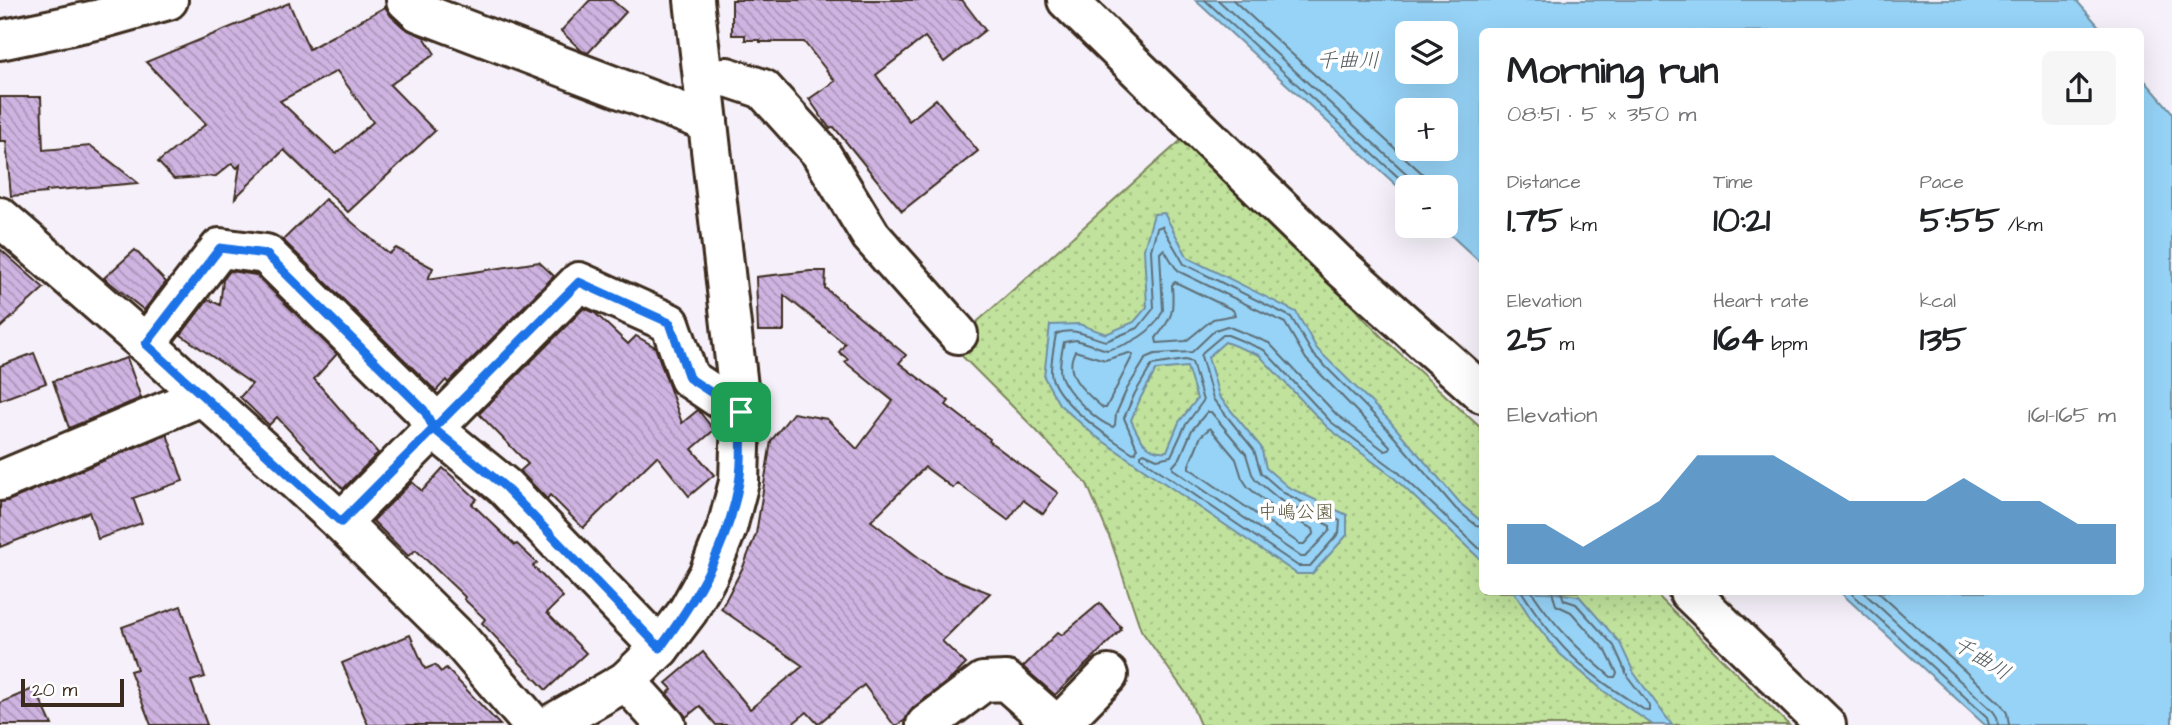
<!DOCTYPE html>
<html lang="en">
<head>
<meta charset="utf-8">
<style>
  body { margin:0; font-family:"Architects Daughter","Klee One",sans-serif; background:#f6f6f6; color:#202124; height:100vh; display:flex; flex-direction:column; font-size:26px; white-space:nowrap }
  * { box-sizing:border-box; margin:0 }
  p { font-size:23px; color:#757577 }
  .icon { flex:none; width:38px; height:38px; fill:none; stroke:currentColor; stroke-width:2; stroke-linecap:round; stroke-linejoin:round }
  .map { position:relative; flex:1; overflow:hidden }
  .drawer { position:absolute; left:1479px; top:28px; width:665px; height:567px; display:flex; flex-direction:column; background:#fff; border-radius:10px; box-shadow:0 7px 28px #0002 }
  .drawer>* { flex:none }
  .tools { position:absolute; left:1395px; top:21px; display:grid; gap:14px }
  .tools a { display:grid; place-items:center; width:63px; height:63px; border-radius:10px; background:#fff; box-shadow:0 7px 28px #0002; font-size:35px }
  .scale { position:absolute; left:21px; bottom:18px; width:103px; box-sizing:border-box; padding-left:7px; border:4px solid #3b2a1e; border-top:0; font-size:19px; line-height:24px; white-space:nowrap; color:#3b2a1e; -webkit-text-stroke:5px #fff; paint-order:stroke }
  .pin { position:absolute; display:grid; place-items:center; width:60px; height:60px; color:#fff; margin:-30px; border-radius:14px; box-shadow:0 4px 10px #0006 }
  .round { display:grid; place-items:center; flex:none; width:74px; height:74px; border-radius:10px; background:#f6f6f6 }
  .summary { display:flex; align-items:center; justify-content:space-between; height:119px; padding:0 28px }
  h1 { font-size:38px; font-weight:800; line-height:52px }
  .figures { display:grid; grid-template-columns:repeat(3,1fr); gap:10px; height:119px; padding:7px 28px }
  .figures div { display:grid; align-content:center }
  .figures b { font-size:35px; font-weight:800 }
  .figures small { font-size:19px; font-weight:400 }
  .figures p { font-size:19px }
  .chart { height:196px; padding:14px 28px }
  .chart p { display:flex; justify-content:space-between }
  .chart svg { width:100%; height:126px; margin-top:7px; fill:#1f6fb2; opacity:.7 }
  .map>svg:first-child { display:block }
</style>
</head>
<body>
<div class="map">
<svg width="2172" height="725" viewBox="0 0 2172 725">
  <defs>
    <pattern id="park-dots" width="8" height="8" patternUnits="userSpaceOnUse" patternTransform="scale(1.75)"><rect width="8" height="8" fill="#c0e29c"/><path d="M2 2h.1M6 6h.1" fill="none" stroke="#a6c286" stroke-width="1.8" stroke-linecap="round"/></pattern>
    <pattern id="building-back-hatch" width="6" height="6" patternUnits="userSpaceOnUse" patternTransform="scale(1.75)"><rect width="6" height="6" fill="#cfb4e2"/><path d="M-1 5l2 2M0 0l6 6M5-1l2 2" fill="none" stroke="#a993b7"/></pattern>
  </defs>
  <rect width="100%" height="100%" fill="#f5f0f9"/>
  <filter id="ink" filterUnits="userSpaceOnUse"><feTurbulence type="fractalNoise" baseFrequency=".0143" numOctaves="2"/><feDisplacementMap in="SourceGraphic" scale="14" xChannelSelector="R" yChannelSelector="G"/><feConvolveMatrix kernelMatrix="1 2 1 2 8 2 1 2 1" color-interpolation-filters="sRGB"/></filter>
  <g filter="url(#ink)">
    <polygon fill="url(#park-dots)" stroke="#7e865d" stroke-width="2" points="1186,136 1382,337 1482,429 1482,592 1654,592 1789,725 1200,725 1188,696 1141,630 1111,541 1087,484 1033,427 951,345"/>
    <g fill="#96d3f7" stroke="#728fa0" stroke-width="2" fill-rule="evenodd">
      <path d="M1195,0H2076L2103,31L1482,32V264L1441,226H1446V187H1407V195ZM1446,33V72H1407V33ZM1446,110V149H1407V110Z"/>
      <polygon points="2140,75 2172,112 2172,725 1985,725 1840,592 2140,592"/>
      <path d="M1164,213L1188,258L1296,312L1317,349L1388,419L1461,504L1482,522V561L1392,476L1327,427L1259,355L1225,342L1208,357L1219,396L1261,447L1266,468L1288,487L1347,515V535L1312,574H1297L1094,435L1059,404L1044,377L1050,325L1079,324L1106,334L1134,322L1147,307L1144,249L1154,214ZM1187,367L1197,399L1179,422L1167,451C1146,454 1138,436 1131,420L1141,397L1156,370Z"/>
      <polygon points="1514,592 1546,592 1579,596 1620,643 1634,673 1672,725 1653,725 1605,692 1560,654 1530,617"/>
    </g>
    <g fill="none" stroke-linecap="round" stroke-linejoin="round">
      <g stroke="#5f6e75" stroke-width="2">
        <polyline points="1205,0 1409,187"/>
        <polyline points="1218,0 1421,187"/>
        <polyline points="1233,0 1424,175 1432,187"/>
        <path d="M1164,249L1175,267L1180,272L1285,323L1306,359L1390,446L1389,450L1385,451L1337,415L1269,343L1227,326L1215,330L1192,352L1155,354L1146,358L1127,389L1116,414L1115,425L1113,427C1097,422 1067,393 1061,376C1058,367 1062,351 1064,342L1076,340L1107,350C1129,345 1154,333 1163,310L1160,253Z"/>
        <path d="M1175,282L1233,310L1235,315L1213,319L1186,341L1157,343L1156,338C1173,317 1174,312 1172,285Z"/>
        <path d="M1075,351L1105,360L1129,353L1133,355L1106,408H1103C1086,393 1062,375 1075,351Z"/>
        <polygon points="1211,412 1246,454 1252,474 1256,480 1280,500 1330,526 1330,530 1305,557 1301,557 1173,469 1173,466 1180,458 1192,430 1207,412"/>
        <polygon points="1210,428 1236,459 1242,478 1248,487 1274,509 1313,529 1314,533 1304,544 1300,544 1189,468 1189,465 1201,436"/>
        <path d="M1482,526L1476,525L1456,509L1383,424L1312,353L1291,317L1184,264L1162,226L1157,228L1151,250L1154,308L1138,328L1106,341C1089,337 1073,326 1056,334C1054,346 1051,360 1051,372C1052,400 1111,439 1133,453L1136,452L1137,448L1124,418L1135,393L1152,365L1185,360L1192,362L1203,401L1185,426L1171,456L1157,459L1144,453L1141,455V458L1298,566H1310L1339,533L1340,521L1284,493L1261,473L1254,450L1213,399L1201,356L1204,351L1223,335H1228L1264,350L1331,422L1397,471L1482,551"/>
        <path d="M1522,592C1534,611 1548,631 1564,648C1587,673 1618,693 1646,711H1650V706L1628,677L1614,646L1576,604L1564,600L1561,592"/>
        <path d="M1532,592C1555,627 1579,650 1611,677H1615L1617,673L1606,651L1571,612L1556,605L1552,592"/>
        <polyline points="1850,592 1987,717 1989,725"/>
        <polyline points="1863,592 1993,711 1997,717 1998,725"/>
        <polyline points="1878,592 2001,704 2007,713 2009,725"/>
      </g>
    </g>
    <g fill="url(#building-back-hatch)" stroke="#3b2a1e" stroke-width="2" fill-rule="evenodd">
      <polygon points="590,0 612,0 626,12 588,53 582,51 561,31"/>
      <polygon points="732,0 962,0 985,30 944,62 925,37 876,75 909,121 936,99 978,151 902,211 834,127 830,129 809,99 835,81 804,42 760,42 760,40 745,40 745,35 732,35"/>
      <path d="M289,3L309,49L385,7L391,16L404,28L424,37L435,54L390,85L435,131L348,212L284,150L235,198L240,165L237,168L232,163L216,176L174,179L158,162L206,124L146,62ZM337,71L373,122L336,154L280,101Z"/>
      <polygon points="0,97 41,97 43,150 91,146 138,183 46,191 46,193 11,196 6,141 0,141"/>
      <polygon points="325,199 389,254 396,248 433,268 428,279 539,262 554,276 448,383 446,380 436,391 283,240"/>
      <polygon points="0,249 44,288 0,328"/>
      <polygon points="135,250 166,282 144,310 104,278"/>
      <polygon points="230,271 256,275 337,354 314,379 378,453 343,489 277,417 269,425 240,397 252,384 181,335 208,299 220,305 223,280"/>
      <polygon points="810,271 826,271 825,288 906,355 899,363 949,401 946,405 990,439 989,441 1058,493 1043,514 1023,500 1008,520 957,483 953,488 925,467 871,521 939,573 990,593 942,641 966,664 953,677 913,708 905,720 898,725 894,725 864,685 818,724 807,712 791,725 716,725 700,706 686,717 667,694 672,689 666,683 703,652 750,709 803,666 721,609 743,567 756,534 771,441 793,413 827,419 857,449 893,401 845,362 848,359 839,352 845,344 784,295 784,331 758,331 756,277"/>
      <polygon points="584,308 595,313 628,344 636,336 655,347 682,423 698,410 714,430 692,449 714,475 689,496 657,456 583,528 550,495 547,499 520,471 528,464 479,414"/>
      <polygon points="34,353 46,383 0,400 0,366"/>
      <polygon points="127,358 141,398 69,428 53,381"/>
      <polygon points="167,434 183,481 133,498 142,523 98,539 89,512 0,547 0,502 8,501"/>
      <polygon points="443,468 477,499 472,504 515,545 517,544 537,563 533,566 563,597 547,613 586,653 546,690 482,623 485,619 464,599 465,597 416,550 408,556 373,521 412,482 422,491"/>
      <polygon points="1100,603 1121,627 1120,628 1121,630 1055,695 1023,667 1058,632 1062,635"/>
      <polygon points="181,606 205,677 191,681 207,725 151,725 130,671 137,669 122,627"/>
      <polygon points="410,635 425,669 435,665 441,672 446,668 500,725 368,725 342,663"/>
      <polygon points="35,688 52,725 0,725 0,703"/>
    </g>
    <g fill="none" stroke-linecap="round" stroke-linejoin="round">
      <g stroke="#3b2a1e" stroke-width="44">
        <g id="minor">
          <polyline points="406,0 419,12 708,122"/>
          <polyline points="1067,0 1339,265 1482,393"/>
          <polyline points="703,79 727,77 763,89 820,152 871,236 958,334"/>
          <polyline points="0,217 146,344 341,522 460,640 533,725"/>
          <polyline points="146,344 220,248 266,254 424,410 434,429 504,486 660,648"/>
          <polyline points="0,481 202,396"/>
          <polyline points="341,522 579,282 670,323 689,378 741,413"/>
          <polyline points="1689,592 1826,725"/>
          <polyline points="626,681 666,725"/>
          <polyline points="550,725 626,681 660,648 688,611 709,573 727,528 739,482 741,413 694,0"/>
          <polyline points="926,725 983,682 1006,681 1056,725"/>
          <polyline points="1059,725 1108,675"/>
        </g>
      </g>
      <g stroke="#3b2a1e" stroke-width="44">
        <polyline id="major" points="0,40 100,19 168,0"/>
      </g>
      <use href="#minor" stroke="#fff" stroke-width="38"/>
      <use href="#major" stroke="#fff" stroke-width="38"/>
    </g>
  </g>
  <g fill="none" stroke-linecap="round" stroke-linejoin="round" filter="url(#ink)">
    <g stroke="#fff" stroke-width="14">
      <path id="route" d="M741,412L689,378L670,323L579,282L341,522L146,344L220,248L266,254L424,410L434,429L504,486L660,648C697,598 728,545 739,483C743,461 741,435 741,412"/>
    </g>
    <use href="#route" stroke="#1a73e8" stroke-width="9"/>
  </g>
  <g text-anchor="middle" stroke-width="7" stroke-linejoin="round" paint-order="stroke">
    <g font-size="19" fill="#5c583e" stroke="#fff">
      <text x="1296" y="518">中嶋公園</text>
    </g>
    <g font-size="21" font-style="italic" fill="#565d5f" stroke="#fff">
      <text x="1348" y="67">千曲川</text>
      <text transform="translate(1982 658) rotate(32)" y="7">千曲川</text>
    </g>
  </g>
</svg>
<div class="tools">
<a><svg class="icon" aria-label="layers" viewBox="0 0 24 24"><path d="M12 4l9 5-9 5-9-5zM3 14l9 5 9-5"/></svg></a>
<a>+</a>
<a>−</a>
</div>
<div class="scale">20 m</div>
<div class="pin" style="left:741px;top:412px;background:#1e9e55"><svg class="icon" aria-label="arrive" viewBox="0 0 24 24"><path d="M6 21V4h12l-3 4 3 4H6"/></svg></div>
<section class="drawer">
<div class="summary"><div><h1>Morning run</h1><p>08:51 · 5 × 350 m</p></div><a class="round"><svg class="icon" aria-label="share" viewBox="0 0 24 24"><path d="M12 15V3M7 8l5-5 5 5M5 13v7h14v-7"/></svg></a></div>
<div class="figures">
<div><p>Distance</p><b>1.75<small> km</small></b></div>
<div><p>Time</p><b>10:21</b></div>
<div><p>Pace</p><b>5:55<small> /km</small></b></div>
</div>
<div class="figures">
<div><p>Elevation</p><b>25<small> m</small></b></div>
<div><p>Heart rate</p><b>164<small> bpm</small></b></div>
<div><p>kcal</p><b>135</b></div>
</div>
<div class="chart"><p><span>Elevation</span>161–165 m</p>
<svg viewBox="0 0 160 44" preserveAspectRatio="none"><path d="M0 44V30L10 30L20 38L30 30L40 22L50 6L60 6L70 6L80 14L90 22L100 22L110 22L120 14L130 22L140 22L150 30L160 30V44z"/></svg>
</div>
</section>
</div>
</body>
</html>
